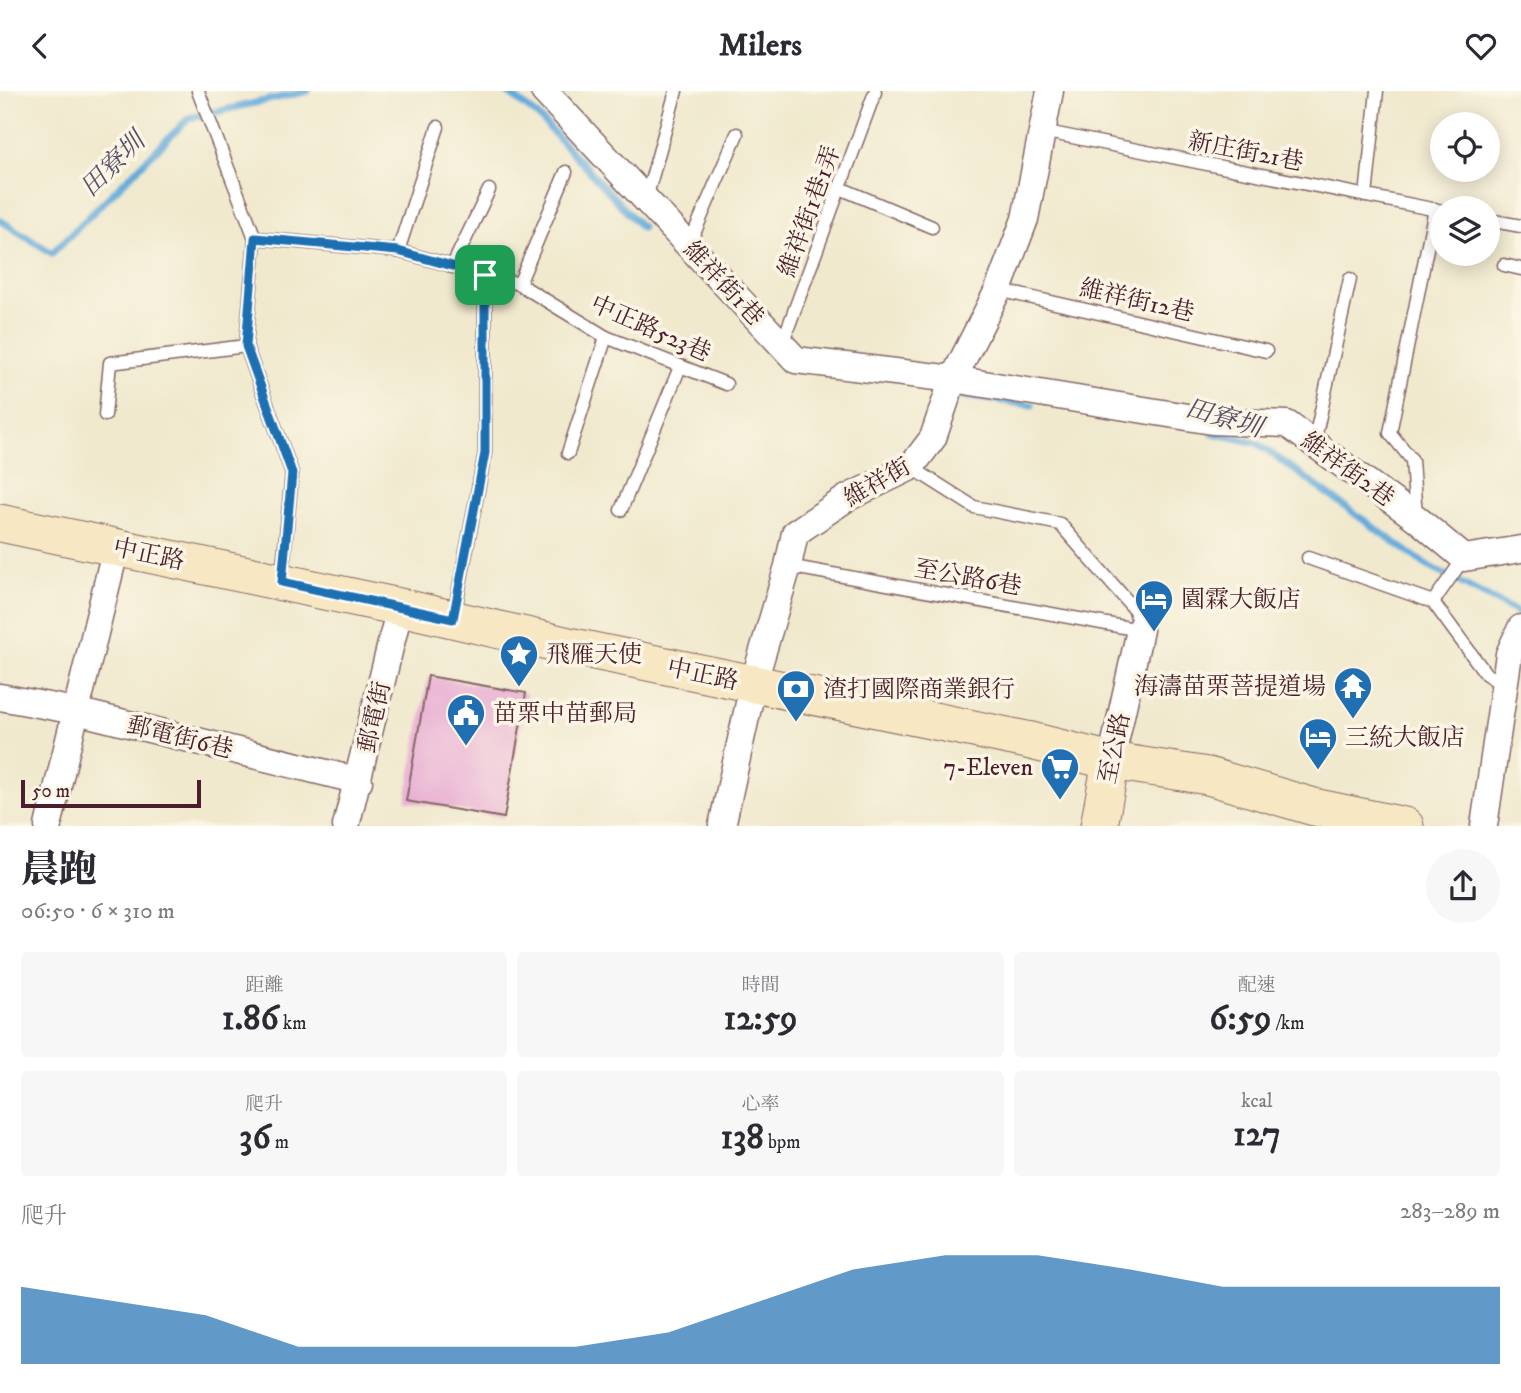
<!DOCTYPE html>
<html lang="zh-TW">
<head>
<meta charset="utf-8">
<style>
  body { margin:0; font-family:"IM FELL DW Pica","Noto Serif TC",serif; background:#f7f7f7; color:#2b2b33; height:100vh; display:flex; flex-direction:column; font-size:26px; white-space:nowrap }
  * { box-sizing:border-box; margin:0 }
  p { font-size:23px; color:#7c7c81 }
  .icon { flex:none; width:38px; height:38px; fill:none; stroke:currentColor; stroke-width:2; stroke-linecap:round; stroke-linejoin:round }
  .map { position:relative; height:735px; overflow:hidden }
  .sheet { display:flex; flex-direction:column; background:#fff; flex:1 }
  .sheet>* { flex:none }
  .tools { position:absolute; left:1430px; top:21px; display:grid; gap:14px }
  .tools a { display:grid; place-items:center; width:70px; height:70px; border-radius:50%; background:#fff; box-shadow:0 4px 18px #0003; font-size:35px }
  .scale { position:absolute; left:21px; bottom:18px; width:180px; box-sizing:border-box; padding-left:7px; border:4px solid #4a1f2b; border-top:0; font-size:19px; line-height:24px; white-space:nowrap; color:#4a1f2b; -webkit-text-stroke:5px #fcf5e5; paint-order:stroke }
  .pin { position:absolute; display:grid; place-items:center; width:60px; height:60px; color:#fff; margin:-30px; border-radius:14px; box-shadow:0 4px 10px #0006 }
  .round { display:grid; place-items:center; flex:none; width:74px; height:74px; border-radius:37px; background:#f7f7f7 }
  .head { display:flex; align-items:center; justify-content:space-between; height:119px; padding:0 21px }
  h1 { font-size:38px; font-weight:800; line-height:52px }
  .figures { display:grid; grid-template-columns:repeat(3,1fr); gap:10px; height:119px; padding:7px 21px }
  .figures div { display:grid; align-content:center; border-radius:7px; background:#f7f7f7; text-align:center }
  .figures b { font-size:35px; font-weight:800 }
  .figures small { font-size:19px; font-weight:400 }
  .figures p { font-size:19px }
  .chart { height:196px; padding:14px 21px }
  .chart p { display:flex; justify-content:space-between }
  .chart svg { width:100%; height:126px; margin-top:7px; fill:#1f6fb2; opacity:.7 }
  header { display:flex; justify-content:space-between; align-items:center; height:91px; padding:0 21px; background:#fff; font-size:32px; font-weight:800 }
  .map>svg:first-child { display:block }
</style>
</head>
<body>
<header><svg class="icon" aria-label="back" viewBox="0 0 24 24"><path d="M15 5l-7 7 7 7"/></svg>Milers<svg class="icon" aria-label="heart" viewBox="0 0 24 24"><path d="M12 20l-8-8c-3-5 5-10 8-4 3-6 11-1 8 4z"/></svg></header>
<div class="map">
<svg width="1521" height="735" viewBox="0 0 1521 735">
  <rect width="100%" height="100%" fill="#fcf5e5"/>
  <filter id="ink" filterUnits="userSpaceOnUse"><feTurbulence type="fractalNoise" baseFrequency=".0143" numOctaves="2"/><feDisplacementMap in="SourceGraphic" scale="14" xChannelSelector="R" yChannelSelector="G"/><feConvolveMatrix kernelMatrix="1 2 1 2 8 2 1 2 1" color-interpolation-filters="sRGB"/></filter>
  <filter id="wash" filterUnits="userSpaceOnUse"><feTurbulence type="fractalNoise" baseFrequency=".00686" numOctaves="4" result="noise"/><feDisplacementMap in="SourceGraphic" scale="28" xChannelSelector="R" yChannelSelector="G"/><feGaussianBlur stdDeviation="1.57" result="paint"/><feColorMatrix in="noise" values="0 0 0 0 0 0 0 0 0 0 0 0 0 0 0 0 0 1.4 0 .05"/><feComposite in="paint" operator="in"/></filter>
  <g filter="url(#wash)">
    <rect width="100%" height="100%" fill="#f0e9ce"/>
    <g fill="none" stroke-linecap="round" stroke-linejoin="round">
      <g stroke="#64aada" stroke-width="7">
        <polyline points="506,0 538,25 642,137"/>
        <polyline points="0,129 52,162 189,27 308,0"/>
        <polyline points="954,304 1032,314"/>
        <polyline points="1213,342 1257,352 1426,474 1521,523"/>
      </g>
    </g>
    <g id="blocks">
      <polygon fill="#e7abd2" points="428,585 526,602 504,727 406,710"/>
    </g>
  </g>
  <g filter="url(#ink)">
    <use href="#blocks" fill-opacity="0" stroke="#846664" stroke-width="2"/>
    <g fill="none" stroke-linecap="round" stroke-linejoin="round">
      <g stroke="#846664" stroke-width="15">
        <g id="lane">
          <polyline points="198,0 255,147 246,255 292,382 282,487"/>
          <polyline points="1042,40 1442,120"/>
          <polyline points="840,97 932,136"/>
          <polyline points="1366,105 1377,0"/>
          <polyline points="646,108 676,0"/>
          <polyline points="1488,129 1521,135"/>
          <polyline points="255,147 398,160 519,193 606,246 726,293"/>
          <polyline points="689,154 737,43"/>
          <polyline points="398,160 438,36"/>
          <polyline points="1504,174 1521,178"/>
          <polyline points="452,176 489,99"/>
          <polyline points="519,193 566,81"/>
          <polyline points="998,199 1266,260"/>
          <polyline points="782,253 875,1"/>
          <polyline points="105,324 110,272 246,255"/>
          <polyline points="1314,352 1350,188"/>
          <polyline points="568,362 606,246"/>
          <polyline points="621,419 680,276"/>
          <polyline points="1416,427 1412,369 1390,342 1435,118"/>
          <polyline points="1308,467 1433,511 1486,583 1503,594"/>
          <polyline points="788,475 1140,539 1135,519 1060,433 974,416 911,376"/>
          <polyline points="1433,511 1464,467"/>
          <polyline points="454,524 485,362 485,184"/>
        </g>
      </g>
      <g stroke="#846664" stroke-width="29">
        <g id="street">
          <polyline points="544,0 796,269 953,288 1212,330 1287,333 1416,427 1464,467 1521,458"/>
          <polyline points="0,606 76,620 359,690"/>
          <polyline points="1111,670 1140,539"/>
          <polyline points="48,735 116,456"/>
          <polyline points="346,735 400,516"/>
          <polyline points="722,735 753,594 788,475 795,442 847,407 911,376 933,347 953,288 998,199 1025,128 1050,0"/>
          <polyline points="1484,735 1509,563 1521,537"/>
        </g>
      </g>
      <g stroke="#846664" stroke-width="39">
        <g id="secondary">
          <polyline points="0,432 400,516 569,555 1027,649 1111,670 1208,685 1314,716 1405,735"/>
          <polyline points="1099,735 1111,670"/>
        </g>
      </g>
      <use href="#lane" stroke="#fff" stroke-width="12"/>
      <use href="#street" stroke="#fff" stroke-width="26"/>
      <use href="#secondary" stroke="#f7e8c3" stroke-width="37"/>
    </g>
  </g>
  <g fill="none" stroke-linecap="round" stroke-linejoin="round" filter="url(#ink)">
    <g stroke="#fff" stroke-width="14">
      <polygon id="route" points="255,147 398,160 485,184 485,362 453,528 282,491 292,382 246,255"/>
    </g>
    <use href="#route" stroke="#1f6fb2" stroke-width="9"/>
  </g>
  <defs>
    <g id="hotel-pin" transform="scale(2.0125)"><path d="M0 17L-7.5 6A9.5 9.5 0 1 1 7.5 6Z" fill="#1f6fb2" stroke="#fcf5e5"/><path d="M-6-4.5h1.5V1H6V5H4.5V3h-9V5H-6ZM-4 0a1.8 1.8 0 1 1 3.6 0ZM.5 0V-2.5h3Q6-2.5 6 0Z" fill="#fff"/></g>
    <g id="sight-pin" transform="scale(2.0125)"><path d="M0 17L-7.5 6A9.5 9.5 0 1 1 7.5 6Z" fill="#1f6fb2" stroke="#fcf5e5"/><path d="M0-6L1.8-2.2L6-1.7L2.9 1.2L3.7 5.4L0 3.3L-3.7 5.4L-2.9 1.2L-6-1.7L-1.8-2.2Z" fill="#fff"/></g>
    <g id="temple-pin" transform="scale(2.0125)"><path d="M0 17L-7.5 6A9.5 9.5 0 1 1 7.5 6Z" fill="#1f6fb2" stroke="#fcf5e5"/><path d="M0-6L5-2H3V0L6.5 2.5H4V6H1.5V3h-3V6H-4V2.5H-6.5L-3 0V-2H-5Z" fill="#fff"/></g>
    <g id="bank-pin" transform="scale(2.0125)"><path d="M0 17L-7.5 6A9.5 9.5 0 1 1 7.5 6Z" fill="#1f6fb2" stroke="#fcf5e5"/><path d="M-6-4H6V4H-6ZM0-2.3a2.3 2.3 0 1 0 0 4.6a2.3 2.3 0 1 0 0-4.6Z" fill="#fff"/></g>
    <g id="civic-pin" transform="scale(2.0125)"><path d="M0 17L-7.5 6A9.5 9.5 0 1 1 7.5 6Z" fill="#1f6fb2" stroke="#fcf5e5"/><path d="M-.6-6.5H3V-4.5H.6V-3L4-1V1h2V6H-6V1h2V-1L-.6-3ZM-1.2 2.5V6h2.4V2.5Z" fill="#fff"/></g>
    <g id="supermarket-pin" transform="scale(2.0125)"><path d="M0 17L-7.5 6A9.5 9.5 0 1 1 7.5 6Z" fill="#1f6fb2" stroke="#fcf5e5"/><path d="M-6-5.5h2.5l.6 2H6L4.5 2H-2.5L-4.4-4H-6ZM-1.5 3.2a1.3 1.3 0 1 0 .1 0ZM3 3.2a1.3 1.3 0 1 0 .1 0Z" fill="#fff"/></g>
  </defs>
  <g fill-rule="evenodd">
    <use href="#hotel-pin" x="1154" y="508"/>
    <use href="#sight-pin" x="519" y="563"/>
    <use href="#temple-pin" x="1353" y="595"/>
    <use href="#bank-pin" x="796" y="598"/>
    <use href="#civic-pin" x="466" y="622"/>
    <use href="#hotel-pin" x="1318" y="646"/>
    <use href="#supermarket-pin" x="1060" y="676"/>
  </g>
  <g text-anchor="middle" stroke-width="7" stroke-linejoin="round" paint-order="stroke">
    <g font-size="24" fill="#4a1f2b" stroke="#fcf5e5">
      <text transform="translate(1246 60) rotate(11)" y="8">新庄街21巷</text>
      <text transform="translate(809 120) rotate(-70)" y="8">維祥街1巷1弄</text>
      <text transform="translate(724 192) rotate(47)" y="8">維祥街1巷</text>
      <text transform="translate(1137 209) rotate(13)" y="8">維祥街12巷</text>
      <text transform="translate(651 237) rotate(24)" y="8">中正路523巷</text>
      <text transform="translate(1348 378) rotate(36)" y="8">維祥街2巷</text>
      <text transform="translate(877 391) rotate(-30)" y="8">維祥街</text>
      <text transform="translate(149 463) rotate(12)" y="8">中正路</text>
      <text transform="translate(968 486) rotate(10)" y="8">至公路6巷</text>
      <text transform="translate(703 583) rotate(12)" y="8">中正路</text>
      <text transform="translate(374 626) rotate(-77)" y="8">郵電街</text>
      <text transform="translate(180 646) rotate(14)" y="8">郵電街6巷</text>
      <text transform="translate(1114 657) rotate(-78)" y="8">至公路</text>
    </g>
    <g font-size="24" fill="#4a1f2b" stroke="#fcf5e5" text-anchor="start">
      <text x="1181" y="516">園霖大飯店</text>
      <text x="546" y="571">飛雁天使</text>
      <text x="1326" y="603" text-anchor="end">海濤苗栗菩提道場</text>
      <text x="823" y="606">渣打國際商業銀行</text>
      <text x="493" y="630">苗栗中苗郵局</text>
      <text x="1345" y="654">三統大飯店</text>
      <text x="1033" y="684" text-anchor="end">7-Eleven</text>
    </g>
    <g font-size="26" font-style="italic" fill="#535068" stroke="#fcf5e5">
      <text transform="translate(112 73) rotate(-45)" y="9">田寮圳</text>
      <text transform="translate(1224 326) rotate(16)" y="9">田寮圳</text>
    </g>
  </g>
</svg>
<div class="tools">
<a><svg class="icon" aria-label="locate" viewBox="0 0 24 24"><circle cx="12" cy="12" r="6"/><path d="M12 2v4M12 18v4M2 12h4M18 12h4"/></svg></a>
<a><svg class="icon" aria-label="layers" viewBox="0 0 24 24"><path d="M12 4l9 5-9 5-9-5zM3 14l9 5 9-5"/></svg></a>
</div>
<div class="scale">50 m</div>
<div class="pin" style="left:485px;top:184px;background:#1e9e55"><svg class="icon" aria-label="arrive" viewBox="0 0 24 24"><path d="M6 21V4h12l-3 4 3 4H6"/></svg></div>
</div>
<section class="sheet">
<div class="head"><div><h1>晨跑</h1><p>06:50 · 6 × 310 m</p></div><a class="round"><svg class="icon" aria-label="share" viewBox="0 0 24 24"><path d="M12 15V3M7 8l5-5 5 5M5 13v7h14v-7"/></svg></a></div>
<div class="figures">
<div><p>距離</p><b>1.86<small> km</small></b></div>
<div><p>時間</p><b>12:59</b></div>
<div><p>配速</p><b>6:59<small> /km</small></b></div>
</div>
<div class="figures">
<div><p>爬升</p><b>36<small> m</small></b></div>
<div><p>心率</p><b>138<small> bpm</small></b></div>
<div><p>kcal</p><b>127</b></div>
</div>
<div class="chart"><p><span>爬升</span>283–289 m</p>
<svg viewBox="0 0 160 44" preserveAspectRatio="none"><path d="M0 44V17L10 22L20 27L30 38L40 38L50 38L60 38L70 33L80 22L90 11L100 6L110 6L120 11L130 17L140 17L150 17L160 17V44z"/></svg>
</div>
</section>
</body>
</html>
